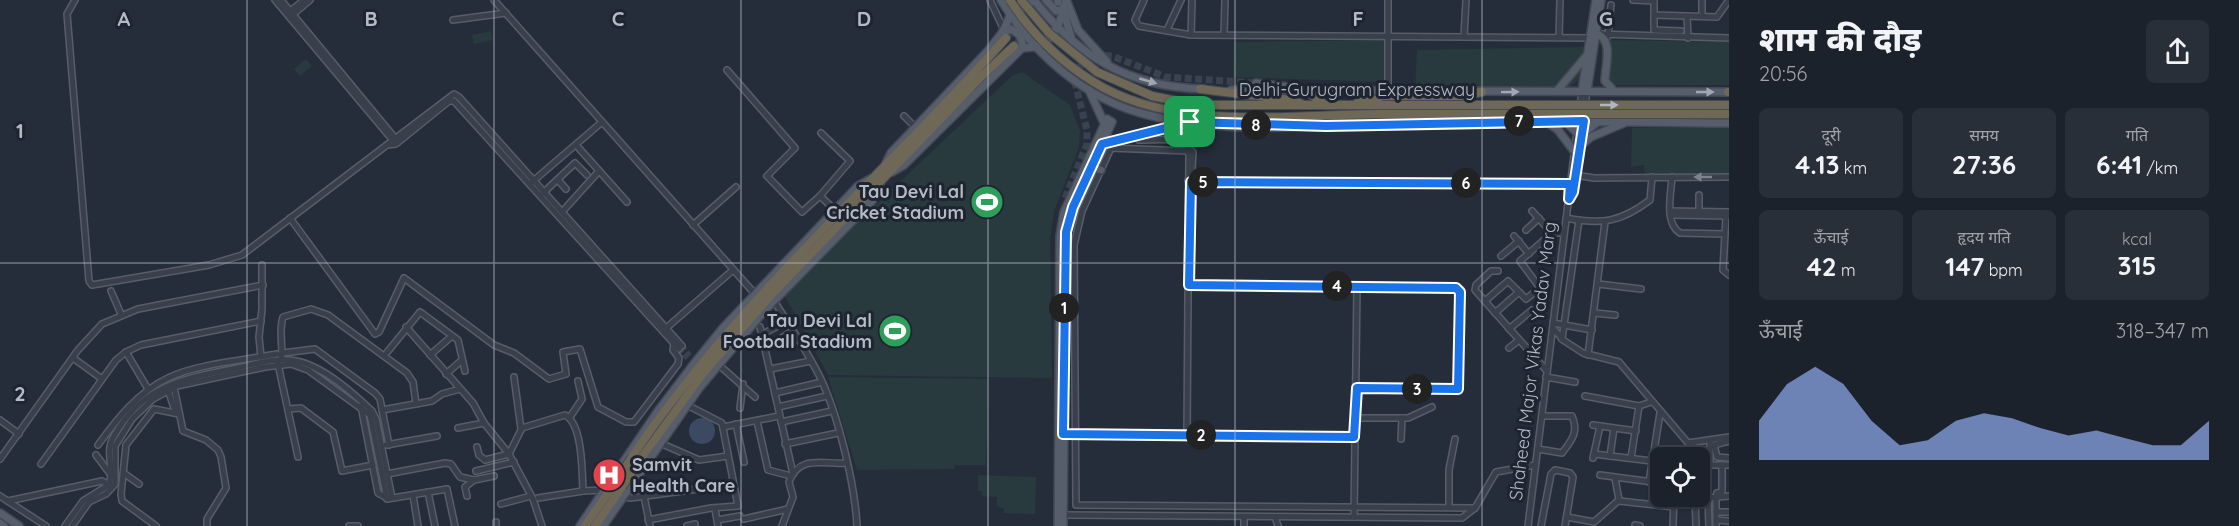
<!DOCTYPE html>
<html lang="hi">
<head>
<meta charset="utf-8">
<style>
  body { margin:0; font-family:Quicksand,"Noto Sans Devanagari",sans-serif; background:#292f38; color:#f1f3f6; height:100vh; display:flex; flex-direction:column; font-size:22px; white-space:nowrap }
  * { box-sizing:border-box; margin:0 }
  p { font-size:20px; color:#a0a4a9 }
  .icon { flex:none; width:33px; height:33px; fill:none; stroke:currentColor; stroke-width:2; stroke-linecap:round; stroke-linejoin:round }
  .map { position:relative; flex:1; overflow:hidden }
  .sheet { display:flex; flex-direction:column; background:#1c222c; width:510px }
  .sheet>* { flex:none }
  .fabs { position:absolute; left:1650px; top:447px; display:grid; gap:12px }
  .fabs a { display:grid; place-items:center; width:60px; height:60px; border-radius:9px; background:#1c222c; box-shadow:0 2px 4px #0004,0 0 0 2px #3a3f48; font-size:30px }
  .pin { position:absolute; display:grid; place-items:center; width:51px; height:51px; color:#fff; margin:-26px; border-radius:12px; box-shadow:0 3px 9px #0006 }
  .km { position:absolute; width:30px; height:30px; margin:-15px; border-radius:50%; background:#222; color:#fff; font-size:16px; line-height:30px; text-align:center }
  .round { display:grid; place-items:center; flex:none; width:63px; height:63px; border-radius:9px; background:#292f38 }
  .overview { display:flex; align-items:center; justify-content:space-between; height:102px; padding:0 30px }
  h1 { font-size:33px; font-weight:800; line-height:45px }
  .metrics { display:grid; grid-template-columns:repeat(3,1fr); gap:9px; height:102px; padding:6px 30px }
  .metrics div { display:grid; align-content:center; border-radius:9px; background:#292f38; text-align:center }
  .metrics b { font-size:26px; font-weight:800 }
  .metrics small { font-size:16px; font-weight:400 }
  .metrics p { font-size:16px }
  .chart { height:168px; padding:12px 30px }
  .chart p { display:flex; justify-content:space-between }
  .chart svg { width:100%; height:108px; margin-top:6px; fill:#91adef; opacity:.7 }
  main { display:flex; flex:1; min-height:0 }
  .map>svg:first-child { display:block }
</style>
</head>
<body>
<main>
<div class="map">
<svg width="1729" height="526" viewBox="0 0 1729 526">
  <rect width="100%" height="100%" fill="#252d3b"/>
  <g fill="#283a3d">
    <polygon points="491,31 493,40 474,44 472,35"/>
    <polygon points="1384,40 1384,82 1233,77 1234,42"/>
    <polygon points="1610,40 1729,42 1729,85 1610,85"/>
    <polygon points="1584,47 1579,80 1569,87 1415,89 1417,50"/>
    <polygon points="306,59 312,66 300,76 294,69"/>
    <polygon points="1022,72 1070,105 1080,131 1079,147 1054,211 1050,239 1052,378 828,375 783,293 981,105 1012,76"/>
    <polygon points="1632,128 1729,128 1729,173 1645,174 1644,165 1631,167"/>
    <polygon points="828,377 989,379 986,465 955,465 954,469 857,470"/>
    <polygon points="978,475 1036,477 1035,514 1004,513 1004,509 997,506 997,497 982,496 982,491 978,491"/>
  </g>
  <circle fill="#3c4962" cx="702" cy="431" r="13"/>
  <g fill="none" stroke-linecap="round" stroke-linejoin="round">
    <g stroke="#3a4250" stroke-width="5" stroke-dasharray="5 2.5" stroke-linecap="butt">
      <polyline points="682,346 690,356"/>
      <polyline points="679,349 688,359"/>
    </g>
    <g stroke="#3a4250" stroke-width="7" stroke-dasharray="7 3.5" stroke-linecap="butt">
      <polyline points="1006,38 1046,0"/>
      <polyline points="1014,46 1056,4"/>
      <polyline points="1065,198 1087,144 1087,130 1075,83 1078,69 1086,58 1094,55 1112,56 1166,77 1256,83"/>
    </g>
    <g stroke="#575d69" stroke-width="8">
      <g id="minor">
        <polyline points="75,0 67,14 89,281 92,285 209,265 242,255 454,94 459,97 682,346"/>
        <polyline points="275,0 395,143"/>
        <polyline points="281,0 395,138"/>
        <polyline points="494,0 755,294"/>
        <polyline points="990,0 1004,30"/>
        <polyline points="1144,0 1135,20 1139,26 1191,35 1591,38"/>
        <polyline points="1633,0 1654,1"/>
        <polyline points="1654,0 1654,15 1717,17 1729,0"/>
        <polyline points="1702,0 1702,16"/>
        <polyline points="288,13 304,0"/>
        <polyline points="1654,15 1654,30 1681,31"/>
        <polyline points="291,16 310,0"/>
        <polyline points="1687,16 1688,38"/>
        <polyline points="453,20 506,13"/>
        <polyline points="1167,30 1181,0"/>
        <polyline points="1598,34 1729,38"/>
        <polyline points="1191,35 1192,0"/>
        <polyline points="1224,35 1225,0"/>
        <polyline points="1608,36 1611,5"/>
        <polyline points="1464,37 1466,0"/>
        <polyline points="1559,37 1560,0"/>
        <polyline points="727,70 795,148 767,176 802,212 820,196 850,161 821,133"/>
        <polyline points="1388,85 1388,0"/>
        <polyline points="904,116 916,128"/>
        <path d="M1139,140C1160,140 1176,135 1193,152L1191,185"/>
        <polyline points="387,145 396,144 449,101 454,101 679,349"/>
        <polyline points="577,146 627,202"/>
        <polyline points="1575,175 1594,178 1729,177"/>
        <path d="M1672,177C1671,194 1664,223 1680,233L1724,234"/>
        <polyline points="558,180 566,189"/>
        <polyline points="1188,181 1570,184"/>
        <polyline points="532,182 602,122"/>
        <polyline points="542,194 575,163 587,175"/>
        <polyline points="1699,195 1699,211"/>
        <polyline points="820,196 835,210"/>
        <polyline points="1569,199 1573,192 1587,91"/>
        <polyline points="1532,211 1552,233 1563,233"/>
        <polyline points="1670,211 1729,212"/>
        <polyline points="562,212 599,171"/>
        <polyline points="1671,215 1727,216"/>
        <polyline points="1726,216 1723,270 1729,275"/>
        <polyline points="290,218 375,334 379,332 404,278 494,345 514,353 549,379 566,374 563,352 580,349 598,407 626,422 634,422 678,364 679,358 673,350 674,344"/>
        <path d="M1566,218C1602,225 1621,222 1650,200L1652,177"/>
        <polyline points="693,225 736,187"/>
        <polyline points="1526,230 1539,218"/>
        <polyline points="1514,236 1529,254"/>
        <polyline points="1501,256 1519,241"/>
        <polyline points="1498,271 1491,271 1476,285 1475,290 1547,371"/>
        <polyline points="1598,284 1641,289"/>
        <polyline points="1189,285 1458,289 1458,389 1357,388"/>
        <polyline points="111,291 121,314"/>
        <path d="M774,301C790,326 807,351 820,377C838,415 855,484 857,526"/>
        <polyline points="1485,301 1508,281 1526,299 1540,288 1520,261 1552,233"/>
        <polyline points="1495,313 1519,292"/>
        <polyline points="1594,313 1615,315"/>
        <polyline points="1553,323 1592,330"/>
        <polyline points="406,327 473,403 484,423 509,454 533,499 542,526"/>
        <polyline points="760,327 793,474"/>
        <polyline points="1553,328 1563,340 1583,353 1619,362 1688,443 1729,437"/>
        <polyline points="1509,329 1532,310"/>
        <polyline points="664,330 733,270"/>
        <polyline points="763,334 787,321"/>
        <polyline points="1562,339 1579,220"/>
        <polyline points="766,348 792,331"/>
        <polyline points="1509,348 1519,340"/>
        <polyline points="126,352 148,389"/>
        <polyline points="283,353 315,349 375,393 380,399 389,445"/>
        <polyline points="430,355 452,336"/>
        <polyline points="1588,355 1605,222"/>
        <polyline points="384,356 420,312 458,340 465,371"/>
        <polyline points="261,357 259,337 262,309 262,265"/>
        <polyline points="73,358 102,379"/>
        <path d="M281,360C284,347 278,332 283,317L311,309L328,315L407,373L413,382L416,404"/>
        <polyline points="278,364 298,457"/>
        <polyline points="719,365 755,397"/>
        <polyline points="770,369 811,361"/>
        <polyline points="446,374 462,360"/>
        <polyline points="514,377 521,429"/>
        <polyline points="1546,377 1575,382"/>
        <polyline points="174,387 183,431 206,440 218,450 221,457 226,488 207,519 207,526"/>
        <polyline points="168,390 174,408 179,413"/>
        <polyline points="775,393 822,382"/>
        <polyline points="1585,396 1639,406 1651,402"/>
        <polyline points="361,406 378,493 387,498"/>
        <polyline points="778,407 827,396"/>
        <polyline points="740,408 743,384"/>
        <polyline points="288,409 301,408 333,432 342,471 373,465"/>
        <polyline points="382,410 432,401 442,394 460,389"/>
        <polyline points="570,417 582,399 578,381"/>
        <polyline points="1355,418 1408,418 1432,407"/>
        <polyline points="0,420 19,434"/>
        <polyline points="757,421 768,470 791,476"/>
        <polyline points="781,422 832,411"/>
        <polyline points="736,424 744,462"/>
        <polyline points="1593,425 1636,431"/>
        <polyline points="723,427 779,416"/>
        <polyline points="458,428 484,423"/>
        <polyline points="1063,434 1355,437"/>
        <polyline points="1187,434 1189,155 1187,151 1111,148 1082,211 1074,245 1076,505 1475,508"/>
        <polyline points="1401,439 1402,418"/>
        <polyline points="1710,441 1710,465 1729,465"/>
        <polyline points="1729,441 1714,445 1717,457 1729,458"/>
        <polyline points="660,443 699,460 728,456"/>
        <polyline points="1693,443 1694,458"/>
        <polyline points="785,444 838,433"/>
        <path d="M98,445C117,419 138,392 168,378C196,364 246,360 277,354"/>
        <polyline points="386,445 437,436"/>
        <path d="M477,447L479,455L485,460L509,454L522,428L565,415C583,424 582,473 583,491"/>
        <path d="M1538,449L1562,453C1572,440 1579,432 1572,416H1542"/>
        <polyline points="1594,454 1660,462"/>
        <polyline points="96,455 111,475"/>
        <polyline points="1610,456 1614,428"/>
        <polyline points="1593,458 1600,426"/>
        <polyline points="1631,458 1639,406"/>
        <polyline points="0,459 78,350 102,324 138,309 263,285"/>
        <polyline points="41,464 116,360 126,352 141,345 261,321"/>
        <polyline points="476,471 514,462"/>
        <polyline points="125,474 139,484"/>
        <polyline points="387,474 445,463 451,464 460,477 474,480 494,476"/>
        <polyline points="1600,475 1660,483"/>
        <polyline points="1649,482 1660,413"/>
        <polyline points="428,492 435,526"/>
        <polyline points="1717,493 1722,492 1722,465"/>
        <polyline points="413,495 418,526"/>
        <polyline points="0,496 46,526"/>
        <polyline points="467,496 465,487 474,480"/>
        <polyline points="644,496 650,526"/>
        <polyline points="1695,496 1696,526"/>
        <polyline points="1716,496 1716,526"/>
        <polyline points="623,497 631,498 698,489"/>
        <polyline points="538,498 583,491 603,490"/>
        <polyline points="8,501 102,481 111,486"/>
        <polyline points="1619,501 1674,507"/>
        <polyline points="501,504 531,496"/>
        <polyline points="1449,507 1449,470 1455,439"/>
        <polyline points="715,509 718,526"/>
        <polyline points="1716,512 1729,512"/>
        <polyline points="1063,515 1462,518 1475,508 1496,472 1535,465"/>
        <polyline points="1244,517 1244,526"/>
        <polyline points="1275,517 1278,526"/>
        <polyline points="1354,517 1357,286"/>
        <polyline points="1567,517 1594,522 1619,500 1615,478"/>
        <polyline points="744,519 788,509"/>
        <polyline points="648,520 711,508 738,506 722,423 687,405"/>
        <polyline points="717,520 740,516"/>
        <polyline points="1716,520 1729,521"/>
        <polyline points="496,522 496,526"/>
        <polyline points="1635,525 1640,526"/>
        <path d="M65,526L83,501L109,485C115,468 104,452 114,436C143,383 188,378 242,367C259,363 278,357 296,361C323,366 352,392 372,411L376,419L392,498"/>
        <polyline points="72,526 89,502 106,494 115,484 115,446 132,419 153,399 177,386 265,367 291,364 308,370 370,415 387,499 447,489 455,526"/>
        <polyline points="156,526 122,501 121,494 126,445 154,409 179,414"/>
        <polyline points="349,526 358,526"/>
        <polyline points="687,526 695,524"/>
        <path d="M782,526L793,497L789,482C799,454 824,465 846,463"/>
        <polyline points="1528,526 1582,91"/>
        <polyline points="1541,526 1551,474 1555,470 1570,473 1573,477 1565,526"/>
        <polyline points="1673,526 1674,496"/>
        <polyline points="1709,526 1708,498 1729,496"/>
      </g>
    </g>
    <g stroke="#424854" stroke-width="10">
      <g id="major">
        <path d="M1001,0C1033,54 1086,100 1148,115C1228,135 1316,125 1397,123C1508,120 1618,122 1729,123"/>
        <path d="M1034,0C1080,58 1129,87 1204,89"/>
        <polyline points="1046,0 1056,11 1061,10 1064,6"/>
        <polyline points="1058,2 1058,0"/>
        <polyline points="1067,2 1078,30 1107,62"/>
        <polyline points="1064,12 1072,41"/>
        <path d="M1002,33L1011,29C1020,34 1023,39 1022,48"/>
        <path d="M1597,34C1614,40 1605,66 1605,81L1614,91"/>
        <polyline points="1256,83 1295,88"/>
        <polyline points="1089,90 1105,125"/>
        <polyline points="1231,90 1729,92"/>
        <polyline points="1557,91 1588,54"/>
        <polyline points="1582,91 1596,0"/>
        <polyline points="1587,91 1601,0"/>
        <polyline points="1565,121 1576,132"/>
        <polyline points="1547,122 1558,130 1574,151"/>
        <polyline points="1581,135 1599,121"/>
        <polyline points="1102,144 1185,123"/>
        <polyline points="1580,146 1591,137 1624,123"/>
        <polyline points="886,163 891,153 987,52 1002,33 1010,16 1034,0"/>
        <polyline points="1091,167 1101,170"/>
        <path d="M892,172L904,165L1022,48C1028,47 1035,48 1041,45C1054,39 1064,14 1066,0"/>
        <polyline points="0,513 19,526"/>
        <polyline points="0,523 4,526"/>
        <polyline points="580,526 658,411 693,365 723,328 858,186 872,178"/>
        <polyline points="603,526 700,387 766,309 872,201 881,181"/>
        <polyline points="1058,526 1060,236 1064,212 1107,119 1112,122 1073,207 1066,232 1063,526"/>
      </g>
    </g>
    <g stroke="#444a56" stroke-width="10">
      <g id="highway">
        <polyline points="1097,72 1152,96 1197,105 1382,105"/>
        <path d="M1092,81C1173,133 1290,114 1382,114"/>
        <polyline points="1200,89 1291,100 1302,104"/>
        <polyline points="1306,91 1324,104"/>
        <polyline points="1728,92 1729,92"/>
        <polyline points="1357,103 1367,100 1460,96 1482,92"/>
        <polyline points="1235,124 1256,120"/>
        <path d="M632,457C737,301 882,177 1006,38"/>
        <polyline points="639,461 704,372 771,295 982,76 1014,46"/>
        <polyline points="585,526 615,483"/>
        <polyline points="595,526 622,487"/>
      </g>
    </g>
    <use href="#minor" stroke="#393f4b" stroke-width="5"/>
    <use href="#major" stroke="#575e6b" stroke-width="7"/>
    <use href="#highway" stroke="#706857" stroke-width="8"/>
    <g stroke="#444a56" stroke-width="10" stroke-linecap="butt">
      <g id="highway-bridge">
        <path d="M1010,0C1031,33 1059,60 1092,81"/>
        <polyline points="1021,0 1049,33 1097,72"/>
        <polyline points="1382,105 1729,105"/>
        <polyline points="1382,114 1729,114"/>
        <polyline points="615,483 632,457"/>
        <polyline points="622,487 639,461"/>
      </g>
    </g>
    <use href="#highway-bridge" stroke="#706857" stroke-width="8"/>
  </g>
  <defs><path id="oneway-solid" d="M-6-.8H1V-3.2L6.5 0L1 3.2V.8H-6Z" transform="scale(1.5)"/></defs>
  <g fill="#a1a8b4">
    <use href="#oneway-solid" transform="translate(1148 81) rotate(16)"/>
    <use href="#oneway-solid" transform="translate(1510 92) rotate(-1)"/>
    <use href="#oneway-solid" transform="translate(1705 92)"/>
  </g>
  <use fill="#b1b6c0" href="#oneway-solid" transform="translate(1609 105)"/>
  <use fill="#7d838f" href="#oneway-solid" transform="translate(1703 177) rotate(-180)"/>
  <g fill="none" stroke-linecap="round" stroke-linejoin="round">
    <g stroke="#fff" stroke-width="12">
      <polygon id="route" points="1584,121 1573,192 1569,199 1570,184 1191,182 1189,285 1456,288 1460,292 1458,389 1357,388 1354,437 1063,434 1066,232 1073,207 1102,144 1190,122 1326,126"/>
    </g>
    <use href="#route" stroke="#1a73e8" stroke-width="8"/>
  </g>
  <path fill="none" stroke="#b4bac6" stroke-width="1.5" stroke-opacity="0.55" d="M247,0V526M494,0V526M741,0V526M988,0V526M1235,0V526M1482,0V526M0,263H1729"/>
  <defs>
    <g id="stadium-disc" transform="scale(1.725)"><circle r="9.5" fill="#2e9e5b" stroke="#1e2430"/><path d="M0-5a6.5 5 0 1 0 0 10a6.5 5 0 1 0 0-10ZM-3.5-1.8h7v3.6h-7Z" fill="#fff"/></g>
    <g id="hospital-disc" transform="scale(1.725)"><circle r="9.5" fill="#e0444e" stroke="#1e2430"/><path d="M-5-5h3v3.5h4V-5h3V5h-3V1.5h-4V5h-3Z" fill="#fff"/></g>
  </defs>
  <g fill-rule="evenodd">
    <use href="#stadium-disc" x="987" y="202"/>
    <use href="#stadium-disc" x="895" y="331"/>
    <use href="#hospital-disc" x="609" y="475"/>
  </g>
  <g text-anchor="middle" stroke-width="6" stroke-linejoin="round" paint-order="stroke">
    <g font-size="18" fill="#b4bac6" stroke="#1e2430">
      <text x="1357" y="96">Delhi-Gurugram Expressway</text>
      <text transform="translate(1533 361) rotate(-83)" y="6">Shaheed Major Vikas Yadav Marg</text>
    </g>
    <g font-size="18" font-weight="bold" fill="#b4bac6" stroke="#1e2430" text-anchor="end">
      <text x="964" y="198">Tau Devi Lal<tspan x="964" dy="21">Cricket Stadium</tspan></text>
      <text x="872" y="327">Tau Devi Lal<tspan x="872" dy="21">Football Stadium</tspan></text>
      <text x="632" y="471" text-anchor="start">Samvit<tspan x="632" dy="21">Health Care</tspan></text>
    </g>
  </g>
  <g font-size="20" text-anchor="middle" font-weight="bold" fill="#b4bac6" stroke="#1e2430" stroke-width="6" stroke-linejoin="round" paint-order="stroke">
    <text x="124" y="26">A</text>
    <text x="371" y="26">B</text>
    <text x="618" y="26">C</text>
    <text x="864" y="26">D</text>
    <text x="1112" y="26">E</text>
    <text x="1358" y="26">F</text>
    <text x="1606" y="26">G</text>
    <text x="20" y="138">1</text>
    <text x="20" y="401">2</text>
  </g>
</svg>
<div class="fabs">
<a><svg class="icon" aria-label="locate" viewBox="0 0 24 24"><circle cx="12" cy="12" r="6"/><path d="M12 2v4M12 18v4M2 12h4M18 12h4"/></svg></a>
</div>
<div class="pin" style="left:1190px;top:122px;background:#1e9e55"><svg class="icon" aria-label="arrive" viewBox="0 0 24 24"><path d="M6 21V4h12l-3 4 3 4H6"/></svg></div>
<b class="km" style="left:1064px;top:308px">1</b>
<b class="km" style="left:1201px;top:435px">2</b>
<b class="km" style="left:1417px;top:389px">3</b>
<b class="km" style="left:1337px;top:286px">4</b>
<b class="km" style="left:1203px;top:182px">5</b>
<b class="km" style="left:1466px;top:183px">6</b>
<b class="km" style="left:1519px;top:121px">7</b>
<b class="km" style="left:1256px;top:125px">8</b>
</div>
<section class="sheet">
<div class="overview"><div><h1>शाम की दौड़</h1><p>20:56</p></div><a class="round"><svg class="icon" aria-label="share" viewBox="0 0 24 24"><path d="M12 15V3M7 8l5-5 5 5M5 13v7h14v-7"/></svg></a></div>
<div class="metrics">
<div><p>दूरी</p><b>4.13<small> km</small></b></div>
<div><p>समय</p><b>27:36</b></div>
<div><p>गति</p><b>6:41<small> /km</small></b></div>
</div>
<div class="metrics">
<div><p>ऊँचाई</p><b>42<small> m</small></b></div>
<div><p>हृदय गति</p><b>147<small> bpm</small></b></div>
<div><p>kcal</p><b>315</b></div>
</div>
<div class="chart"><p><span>ऊँचाई</span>318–347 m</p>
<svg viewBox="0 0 160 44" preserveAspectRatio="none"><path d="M0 44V28L10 13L20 6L30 13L40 28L50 38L60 36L70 28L80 25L90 27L100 31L110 34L120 32L130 35L140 38L150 38L160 28V44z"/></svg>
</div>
</section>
</main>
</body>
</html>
